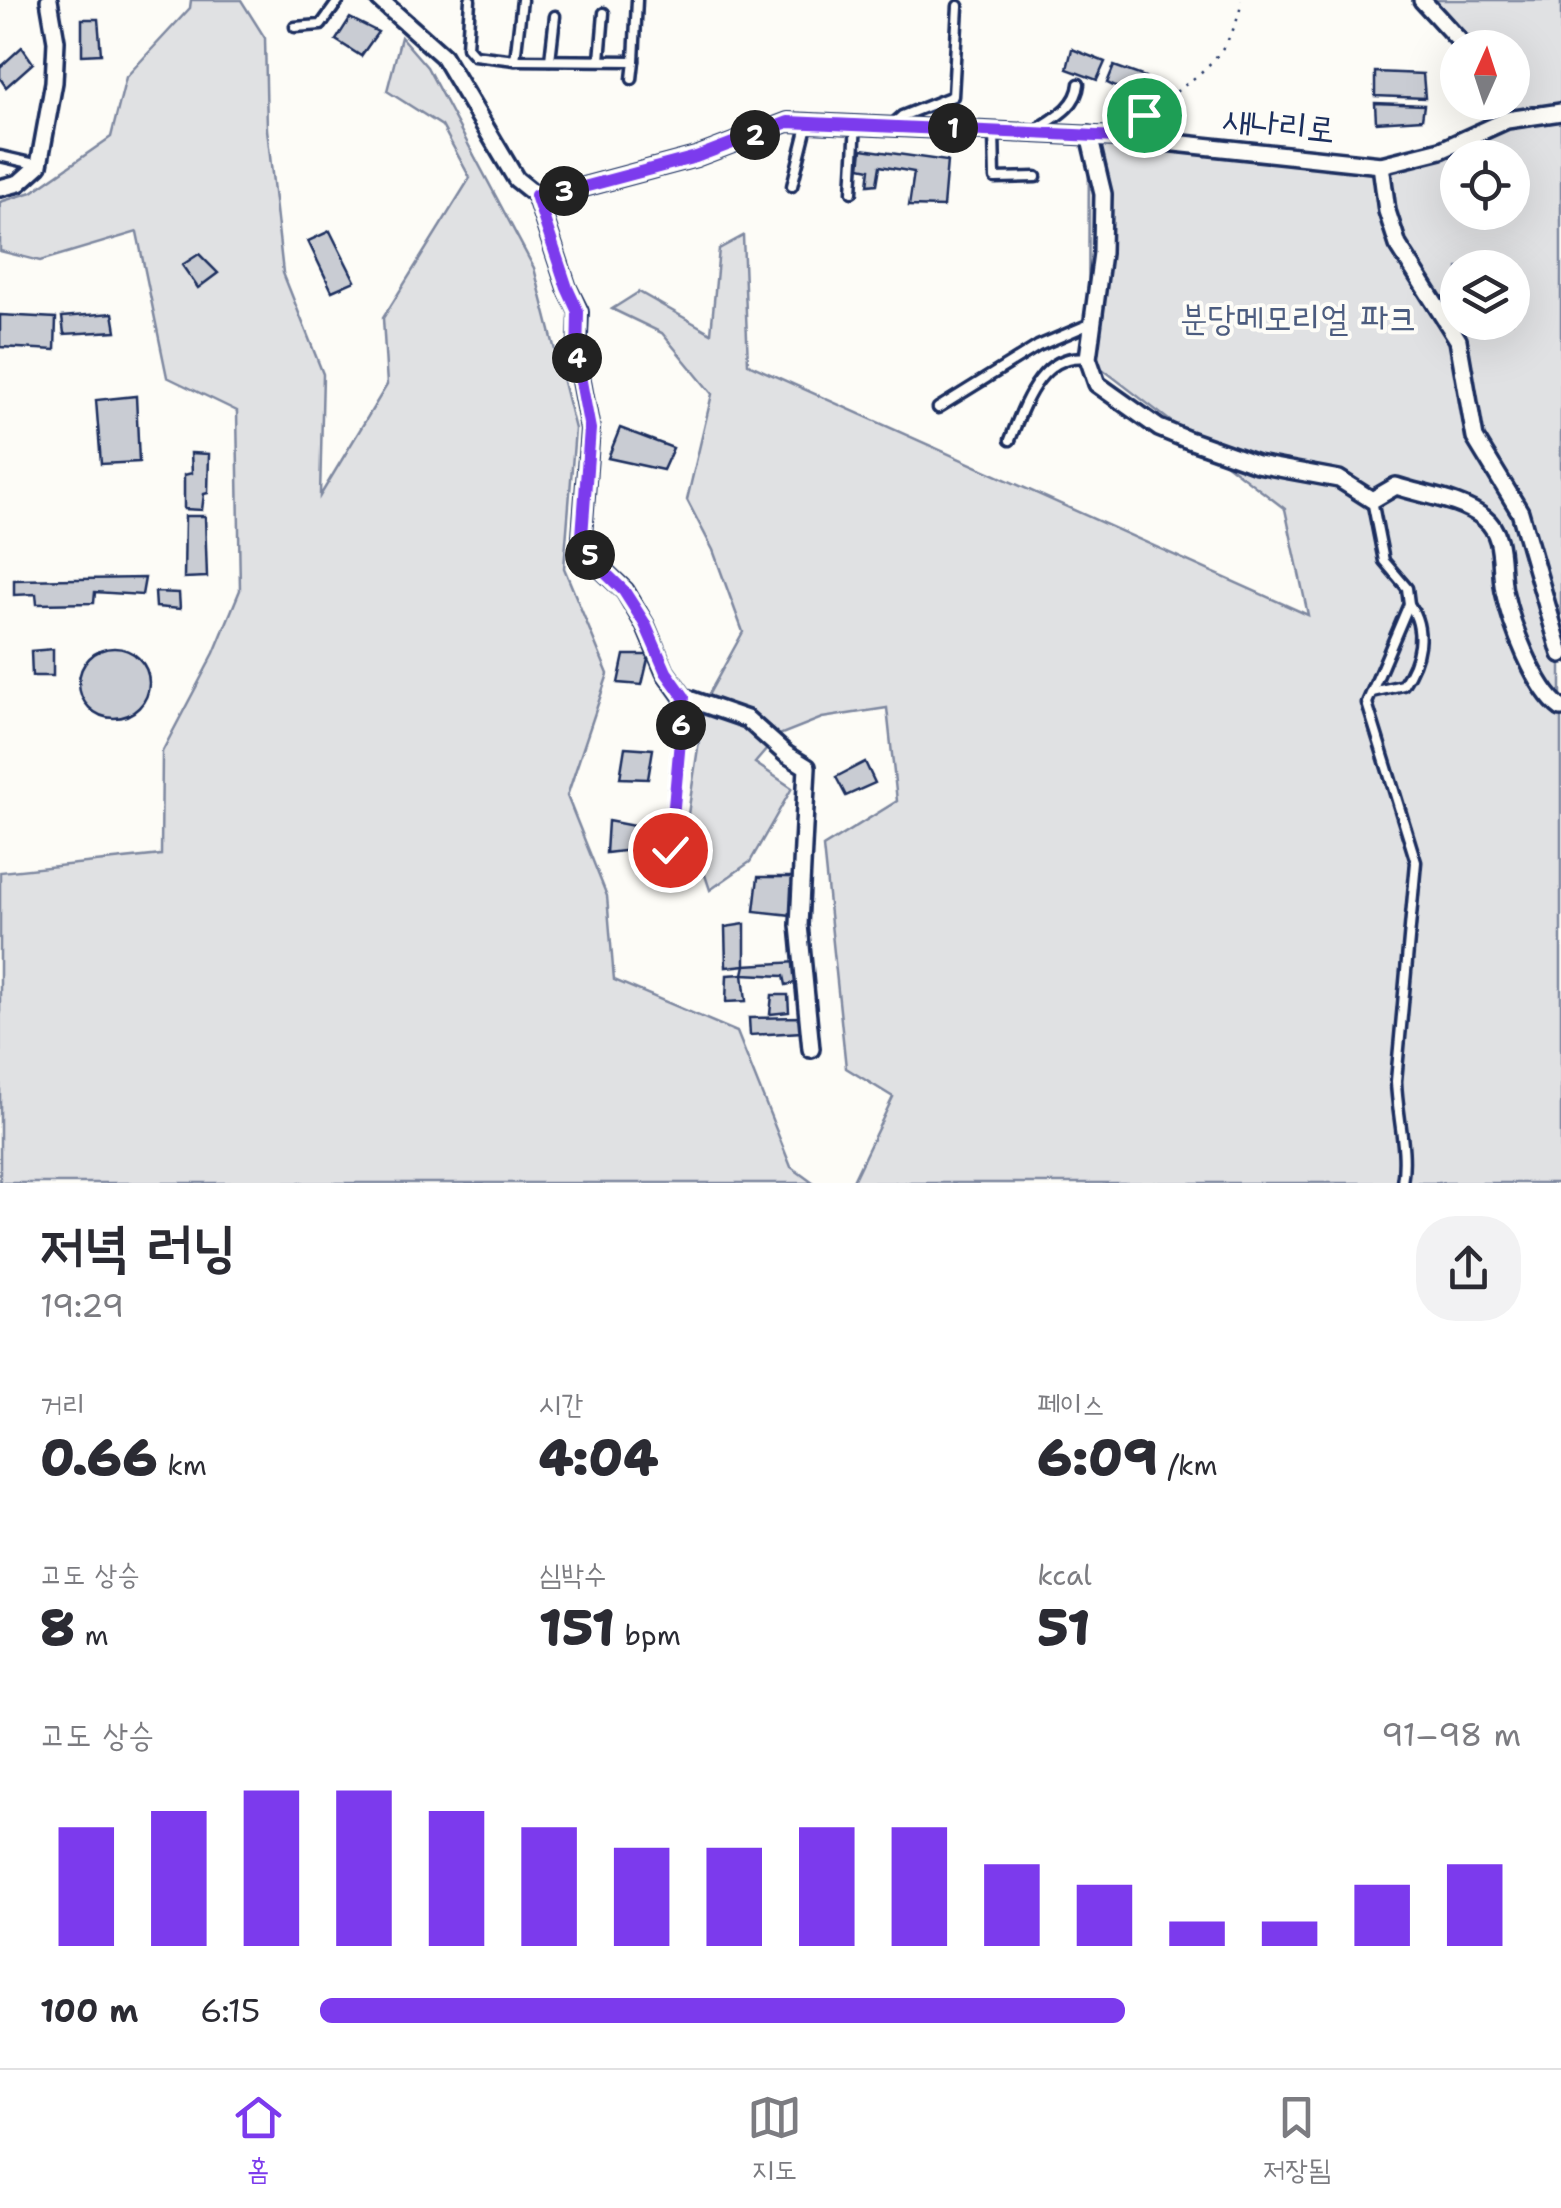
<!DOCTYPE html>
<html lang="ko">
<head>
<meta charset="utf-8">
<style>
  body { margin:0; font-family:"Shantell Sans","Poor Story",sans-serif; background:#f2f2f3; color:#2b2b33; height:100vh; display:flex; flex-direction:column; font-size:38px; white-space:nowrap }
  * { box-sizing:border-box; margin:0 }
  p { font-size:32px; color:#7c7c81 }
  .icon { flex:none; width:55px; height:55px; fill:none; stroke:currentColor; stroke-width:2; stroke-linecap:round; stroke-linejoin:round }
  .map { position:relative; height:1183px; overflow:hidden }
  .sheet { display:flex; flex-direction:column; background:#fff; flex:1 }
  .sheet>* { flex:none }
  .needle { width:65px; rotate:3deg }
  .fabs { position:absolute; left:1440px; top:30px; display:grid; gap:20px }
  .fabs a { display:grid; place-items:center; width:90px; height:90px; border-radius:50%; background:#fff; box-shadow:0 10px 40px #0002; font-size:50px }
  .pin { position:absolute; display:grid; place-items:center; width:85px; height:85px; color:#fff; margin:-42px; border:5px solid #fff; border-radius:50%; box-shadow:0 2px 10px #0007 }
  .km { position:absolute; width:50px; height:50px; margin:-25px; border-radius:50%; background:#222; color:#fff; font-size:28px; line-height:50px; text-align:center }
  .round { display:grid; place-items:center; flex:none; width:105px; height:105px; border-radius:40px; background:#f2f2f3 }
  .headline { display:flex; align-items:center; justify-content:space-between; height:170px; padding:0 40px }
  h1 { font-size:55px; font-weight:800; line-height:75px }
  .metrics { display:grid; grid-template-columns:repeat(3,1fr); gap:15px; height:170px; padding:10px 40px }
  .metrics div { display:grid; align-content:center }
  .metrics b { font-size:50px; font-weight:800 }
  .metrics small { font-size:28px; font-weight:400 }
  .metrics p { font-size:28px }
  .chart { height:280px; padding:20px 40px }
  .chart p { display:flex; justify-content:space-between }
  .chart svg { width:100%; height:180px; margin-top:10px; stroke:#7c3aed; stroke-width:6 }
  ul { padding:0 40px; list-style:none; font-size:32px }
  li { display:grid; grid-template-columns:160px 120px 1fr; align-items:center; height:75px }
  li i { height:25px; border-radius:12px; background:#7c3aed }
  .menu { display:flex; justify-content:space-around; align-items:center; height:140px; border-top:2px solid #e1e1e2; background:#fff; font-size:28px; color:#7c7c81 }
  .menu a { display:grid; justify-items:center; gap:5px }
  .menu .selected { color:#7c3aed }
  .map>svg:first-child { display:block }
</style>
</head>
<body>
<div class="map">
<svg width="1561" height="1183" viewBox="0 0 1561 1183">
  <rect width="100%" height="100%" fill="#fdfcf7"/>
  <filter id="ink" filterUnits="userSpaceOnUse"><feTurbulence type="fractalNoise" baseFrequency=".01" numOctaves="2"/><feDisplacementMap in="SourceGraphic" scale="20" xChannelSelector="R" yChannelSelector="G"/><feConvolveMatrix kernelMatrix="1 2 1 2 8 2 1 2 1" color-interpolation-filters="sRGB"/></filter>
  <g filter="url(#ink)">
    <g fill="#e0e1e3" stroke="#7e88a0" stroke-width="2.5" fill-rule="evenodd">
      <polygon points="191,0 241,0 265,38 267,129 283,273 323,374 320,496 387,385 383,318 470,178 442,126 387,91 401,37 427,67 534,268 575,429 564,568 608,674 567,796 607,896 614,980 737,1032 791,1167 813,1183 0,1183 0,872 161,855 162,752 214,653 240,590 237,411 167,377 137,232 40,261 0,251 0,202 32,192 111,137 126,77 190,8"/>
      <path d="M1436,0H1561V1183H852L893,1097L846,1068L823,847L897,801L887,708L822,718L779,735L755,763L792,788L750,862L710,890L687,821L705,701L743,632L713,550L687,500L712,394L662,333L612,309L639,292L711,333L719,249L743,236L748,364L1308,615L1285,509L1088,358L1089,135L1381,165L1507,119L1497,103L1512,102V48L1464,47ZM1458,158H1512V212H1458ZM1458,268H1512V322H1458Z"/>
    </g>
    <g fill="#c9ccd3" stroke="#1b2f5e" stroke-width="2.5">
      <polygon points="350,18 378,32 361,56 336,40"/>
      <polygon points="82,19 98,19 101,54 82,55"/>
      <polygon points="22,47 33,63 6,87 0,78 0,67"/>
      <polygon points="1072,49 1105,62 1097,80 1067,69"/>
      <polygon points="1114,66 1145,77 1136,97 1107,83"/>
      <polygon points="1375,72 1423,74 1425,98 1375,96"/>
      <polygon points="1375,103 1424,105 1422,119 1376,122"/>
      <polygon points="862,149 947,161 943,207 909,206 914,172 880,166 877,184 868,185 870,169 860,167"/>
      <polygon points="330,231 355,281 332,291 308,241"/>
      <polygon points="199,254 218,273 198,288 182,265"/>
      <polygon points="113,313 116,331 64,334 62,317"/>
      <polygon points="0,315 56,318 55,350 0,347"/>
      <polygon points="136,396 139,462 101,464 96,400"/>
      <polygon points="620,428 673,448 663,470 608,458"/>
      <polygon points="191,453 209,454 208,493 204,494 202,510 184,509 184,475 192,473"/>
      <polygon points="185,516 205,516 207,577 184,578"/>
      <polygon points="145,578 142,595 95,592 94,603 37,604 36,594 14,595 14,580"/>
      <polygon points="155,592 179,593 180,609 156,607"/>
      <circle cx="114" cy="683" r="35"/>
      <polygon points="53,649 53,676 32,676 31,651"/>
      <polygon points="624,655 649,655 642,685 618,683"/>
      <polygon points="625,747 653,749 648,779 620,778"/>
      <polygon points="865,762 875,783 846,796 836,777"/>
      <polygon points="608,821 634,826 632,850 606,853"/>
      <polygon points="758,877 794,877 792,915 754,911"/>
      <polygon points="745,924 745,965 726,967 725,927"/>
      <polygon points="798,962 799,982 786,985 784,976 743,974 745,965"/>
      <polygon points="743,974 746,1001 726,1002 727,975"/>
      <polygon points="772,995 788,995 789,1012 770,1014"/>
      <polygon points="800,1017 802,1032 750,1035 749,1018"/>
    </g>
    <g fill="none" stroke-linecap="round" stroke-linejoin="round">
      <g stroke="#1b2f5e" stroke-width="15">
        <g id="lane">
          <polyline points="470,0 467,47 474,55 515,60 522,0"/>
          <polyline points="295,27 321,25 339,0"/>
          <polyline points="515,60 634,61 637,0"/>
          <polyline points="550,60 555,16"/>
          <polyline points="600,60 604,13"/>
          <polyline points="632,79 634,61"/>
          <polyline points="892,125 902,116 953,96 958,6"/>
          <polyline points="994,130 995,178 1036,177"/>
          <path d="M1036,130C1054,118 1077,107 1079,84"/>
          <polyline points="0,156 39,165"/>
          <polyline points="792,186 808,122"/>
          <polyline points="852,192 856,123"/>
          <polyline points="938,408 1038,346 1090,324"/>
          <path d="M1010,440C1024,405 1041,351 1088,358"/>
          <path d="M1372,500L1384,561L1407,588L1409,604L1367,703L1416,862L1396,1081C1397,1115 1408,1150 1402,1183"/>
          <path d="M1372,692L1403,685C1420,660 1427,630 1409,604"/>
          <polyline points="670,850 683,697"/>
        </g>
      </g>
      <g stroke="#1b2f5e" stroke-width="22">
        <g id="street">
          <polyline points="380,0 443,56 516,179 536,195 580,188 696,157 788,122 1118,137 1381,165 1441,150 1507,120 1561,112"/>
          <polyline points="1422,0 1466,48"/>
          <path d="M1089,135L1103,194L1102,253L1088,358L1097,384L1159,428L1186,439L1257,464L1339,479L1372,500L1396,486C1423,495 1462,500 1484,518C1506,535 1499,567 1504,591C1511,624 1535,689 1561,708"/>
          <polyline points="1381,165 1387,211 1398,245 1458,340 1475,438 1520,512 1561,654"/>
          <polyline points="0,188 19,183 39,165 54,82 56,41 49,0"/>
          <polyline points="536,195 567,288 579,312 577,360 590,429 582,536 591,559 625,591 645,625 665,672 683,697 747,719 786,754 807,767 799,925 811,1049"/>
        </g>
      </g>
      <path stroke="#1b2f5e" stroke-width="2.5" stroke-dasharray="2.5 8" stroke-linecap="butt" d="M1134,123C1181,84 1230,67 1242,0"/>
      <use href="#lane" stroke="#fdfcf7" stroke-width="8"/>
      <use href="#street" stroke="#fdfcf7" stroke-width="15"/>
    </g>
  </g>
  <g fill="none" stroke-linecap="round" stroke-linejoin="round" filter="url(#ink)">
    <g stroke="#fff" stroke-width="20">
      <polyline id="route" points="670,850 684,697 666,672 645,624 624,591 591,559 582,536 590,429 577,360 578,312 567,288 536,195 580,188 696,157 788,122 1118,137 1144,115"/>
    </g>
    <use href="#route" stroke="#7c3aed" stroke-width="12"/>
  </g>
  <g text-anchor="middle" stroke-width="8" stroke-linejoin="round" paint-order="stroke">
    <g font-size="35" fill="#1b2f5e" stroke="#fdfcf7">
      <text transform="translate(1279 124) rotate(6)" y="12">새나리로</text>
    </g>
    <g font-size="35" fill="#4c5c7f" stroke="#fdfcf7">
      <text x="1298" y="330">분당메모리얼 파크</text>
    </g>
  </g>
</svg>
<div class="fabs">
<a><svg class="needle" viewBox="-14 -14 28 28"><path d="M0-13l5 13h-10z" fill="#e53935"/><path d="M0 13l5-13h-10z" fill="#7c7c81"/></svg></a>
<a><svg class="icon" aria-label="locate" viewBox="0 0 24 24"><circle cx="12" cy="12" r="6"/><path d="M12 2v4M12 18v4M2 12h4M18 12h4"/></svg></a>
<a><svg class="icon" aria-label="layers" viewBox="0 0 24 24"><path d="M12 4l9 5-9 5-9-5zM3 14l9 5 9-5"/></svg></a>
</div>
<div class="pin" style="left:1144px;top:115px;background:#1e9e55"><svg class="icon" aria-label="arrive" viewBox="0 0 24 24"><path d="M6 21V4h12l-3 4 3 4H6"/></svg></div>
<div class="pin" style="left:670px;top:850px;background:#d93025"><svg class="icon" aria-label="check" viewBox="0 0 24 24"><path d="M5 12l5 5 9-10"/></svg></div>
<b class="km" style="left:953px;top:128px">1</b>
<b class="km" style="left:755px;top:135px">2</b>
<b class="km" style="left:564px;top:191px">3</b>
<b class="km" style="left:577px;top:358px">4</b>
<b class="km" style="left:590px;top:555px">5</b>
<b class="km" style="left:681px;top:725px">6</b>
</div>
<section class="sheet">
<div class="headline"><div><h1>저녁 러닝</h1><p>19:29</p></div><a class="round"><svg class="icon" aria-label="share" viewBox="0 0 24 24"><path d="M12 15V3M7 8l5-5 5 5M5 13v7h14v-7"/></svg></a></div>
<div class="metrics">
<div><p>거리</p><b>0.66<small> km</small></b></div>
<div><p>시간</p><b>4:04</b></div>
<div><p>페이스</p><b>6:09<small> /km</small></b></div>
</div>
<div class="metrics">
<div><p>고도 상승</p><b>8<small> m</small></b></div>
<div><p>심박수</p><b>151<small> bpm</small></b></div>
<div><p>kcal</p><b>51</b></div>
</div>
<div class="chart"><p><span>고도 상승</span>91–98 m</p>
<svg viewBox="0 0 160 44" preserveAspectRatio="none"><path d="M5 44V15M15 44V11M25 44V6M35 44V6M45 44V11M55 44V15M65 44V20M75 44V20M85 44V15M95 44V15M105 44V24M115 44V29M125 44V38M135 44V38M145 44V29M155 44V24"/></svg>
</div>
<ul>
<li><b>100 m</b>6:15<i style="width:67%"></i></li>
</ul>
</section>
<nav class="menu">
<a class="selected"><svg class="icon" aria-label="home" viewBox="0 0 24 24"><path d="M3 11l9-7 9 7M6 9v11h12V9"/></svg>홈</a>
<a><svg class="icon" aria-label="map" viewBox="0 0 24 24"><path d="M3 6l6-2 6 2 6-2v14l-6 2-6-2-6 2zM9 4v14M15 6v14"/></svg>지도</a>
<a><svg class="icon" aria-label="saved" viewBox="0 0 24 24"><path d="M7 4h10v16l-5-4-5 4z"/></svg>저장됨</a>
</nav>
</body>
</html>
